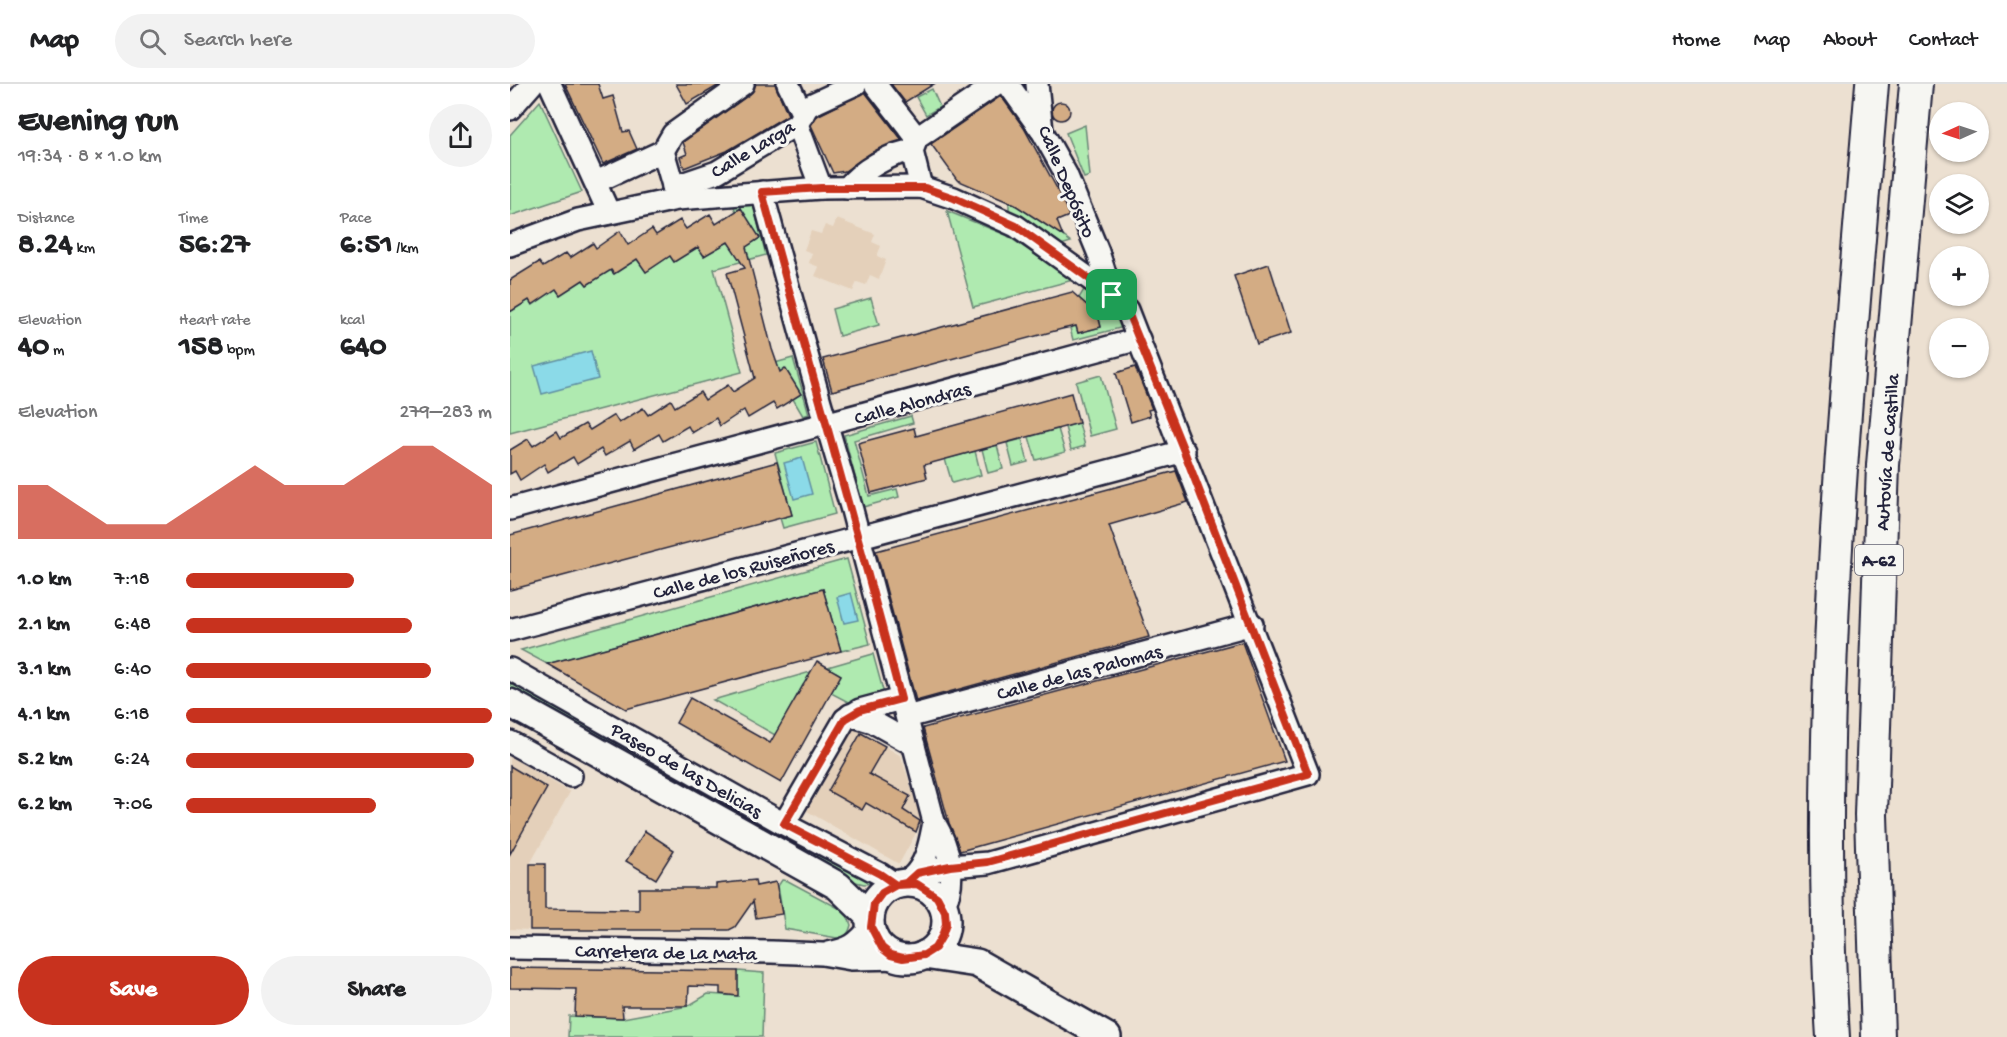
<!DOCTYPE html>
<html lang="en">
<head>
<meta charset="utf-8">
<style>
  body { margin:0; font-family:"Gochi Hand",sans-serif; background:#f2f2f2; color:#202124; height:100vh; display:flex; flex-direction:column; font-size:22px; white-space:nowrap }
  * { box-sizing:border-box; margin:0 }
  p { font-size:20px; color:#757577 }
  .icon { flex:none; width:33px; height:33px; fill:none; stroke:currentColor; stroke-width:2; stroke-linecap:round; stroke-linejoin:round }
  .map { position:relative; flex:1; overflow:hidden }
  .panel { display:flex; flex-direction:column; background:#fff; width:510px }
  .panel>* { flex:none }
  .needle { width:39px; rotate:267deg }
  .fabs { position:absolute; left:1419px; top:18px; display:grid; gap:12px }
  .fabs a { display:grid; place-items:center; width:60px; height:60px; border-radius:50%; background:#fff; box-shadow:0 2px 4px #0004; font-size:30px }
  .pin { position:absolute; display:grid; place-items:center; width:51px; height:51px; color:#fff; margin:-26px; border-radius:12px; box-shadow:0 3px 9px #0006 }
  .round { display:grid; place-items:center; flex:none; width:63px; height:63px; border-radius:32px; background:#f2f2f2 }
  .headline { display:flex; align-items:center; justify-content:space-between; height:102px; padding:0 18px }
  h1 { font-size:33px; font-weight:700; line-height:45px }
  .metrics { display:grid; grid-template-columns:repeat(3,1fr); gap:9px; height:102px; padding:6px 18px }
  .metrics div { display:grid; align-content:center }
  .metrics b { font-size:30px; font-weight:700 }
  .metrics small { font-size:16px; font-weight:400 }
  .metrics p { font-size:16px }
  .chart { height:168px; padding:12px 18px }
  .chart p { display:flex; justify-content:space-between }
  .chart svg { width:100%; height:108px; margin-top:6px; fill:#c8321e; opacity:.7 }
  .primary-button { display:flex; gap:12px; margin-top:auto; padding:12px 18px }
  .primary-button a { flex:1; height:69px; border-radius:36px; background:#c8321e; color:#fff; font-size:24px; font-weight:700; line-height:69px; text-align:center }
  .primary-button a+a { background:#f2f2f2; color:#202124 }
  ul { padding:0 18px; list-style:none; font-size:20px }
  li { display:grid; grid-template-columns:96px 72px 1fr; align-items:center; height:45px }
  li i { height:15px; border-radius:8px; background:#c8321e }
  header { display:flex; align-items:center; gap:36px; box-sizing:border-box; height:84px; padding:0 30px; background:#fff; border-bottom:2px solid #e0e0e0 }
  header strong { font-size:28px }
  nav { display:flex; gap:33px; margin-inline-start:auto; font-size:21px }
  .search { width:420px; height:54px; background:#f2f2f2; display:flex; align-items:center; gap:15px; box-sizing:border-box; padding:0 21px; border-radius:33px; color:#757577; font-size:22px }
  main { display:flex; flex:1; min-height:0 }
  .map>svg:first-child { display:block }
</style>
</head>
<body>
<header>
<strong>Map</strong>
<div class="search"><svg class="icon" aria-label="search" viewBox="0 0 24 24"><circle cx="10" cy="10" r="6"/><path d="M15 15l6 6"/></svg>Search here</div>
<nav><a>Home</a><a>Map</a><a>About</a><a>Contact</a></nav>
</header>
<main>
<section class="panel">
<div class="headline"><div><h1>Evening run</h1><p>19:34 · 8 × 1.0 km</p></div><a class="round"><svg class="icon" aria-label="share" viewBox="0 0 24 24"><path d="M12 15V3M7 8l5-5 5 5M5 13v7h14v-7"/></svg></a></div>
<div class="metrics">
<div><p>Distance</p><b>8.24<small> km</small></b></div>
<div><p>Time</p><b>56:27</b></div>
<div><p>Pace</p><b>6:51<small> /km</small></b></div>
</div>
<div class="metrics">
<div><p>Elevation</p><b>40<small> m</small></b></div>
<div><p>Heart rate</p><b>158<small> bpm</small></b></div>
<div><p>kcal</p><b>640</b></div>
</div>
<div class="chart"><p><span>Elevation</span>279–283 m</p>
<svg viewBox="0 0 160 44" preserveAspectRatio="none"><path d="M0 44V22L10 22L20 30L30 38L40 38L50 38L60 30L70 22L80 14L90 22L100 22L110 22L120 14L130 6L140 6L150 14L160 22V44z"/></svg>
</div>
<ul>
<li><b>1.0 km</b>7:18<i style="width:55%"></i></li>
<li><b>2.1 km</b>6:48<i style="width:74%"></i></li>
<li><b>3.1 km</b>6:40<i style="width:80%"></i></li>
<li><b>4.1 km</b>6:18<i style="width:100%"></i></li>
<li><b>5.2 km</b>6:24<i style="width:94%"></i></li>
<li><b>6.2 km</b>7:06<i style="width:62%"></i></li>
</ul>
<div class="primary-button"><a>Save</a><a>Share</a></div>
</section>
<div class="map">
<svg width="1497" height="953" viewBox="0 0 1497 953">
  <rect width="100%" height="100%" fill="#ece0d1"/>
  <filter id="ink" filterUnits="userSpaceOnUse"><feTurbulence type="fractalNoise" baseFrequency=".0167" numOctaves="2"/><feDisplacementMap in="SourceGraphic" scale="12" xChannelSelector="R" yChannelSelector="G"/><feConvolveMatrix kernelMatrix="1 2 1 2 8 2 1 2 1" color-interpolation-filters="sRGB"/></filter>
  <g filter="url(#ink)">
    <g fill="#e4d0ba">
      <polygon points="327,135 365,150 362,158 371,162 367,172 376,176 369,195 360,191 356,201 347,198 343,207 305,192 309,183 299,179 302,169 294,166 301,147 311,150 315,141 323,144"/>
      <polygon points="344,644 391,672 412,738 389,780 297,727"/>
      <polygon points="0,673 60,708 20,780 20,846 0,845"/>
    </g>
    <g fill="#afeab0" stroke="#688676" stroke-width="1.5">
      <polygon points="422,5 430,23 416,31 406,13"/>
      <polygon points="30,17 72,108 0,132 0,51"/>
      <polygon points="575,41 580,92 574,94 556,49"/>
      <polygon points="499,118 525,131 561,158 551,161 518,138 499,129"/>
      <polygon points="243,120 256,171 204,185 232,288 0,349 0,228 19,216 23,221 46,205 50,211 73,196 77,201 100,186 104,190 127,175 136,188 160,172 164,178 188,163 194,172 218,158 226,169 231,124 226,127 223,121"/>
      <polygon points="437,127 496,151 563,196 463,223"/>
      <polygon points="575,204 609,228 614,243 563,256 560,244 566,242 568,249 591,243 588,231 569,214"/>
      <polygon points="361,214 369,241 329,252 322,225"/>
      <polygon points="283,274 299,330 293,332 283,315 291,310 275,284 263,292 243,285"/>
      <polygon points="591,291 606,345 580,352 566,298"/>
      <polygon points="401,332 403,339 344,356 359,412 387,405 389,413 353,423 334,351"/>
      <polygon points="569,339 575,362 561,366 555,343"/>
      <polygon points="548,345 555,368 526,376 519,353"/>
      <polygon points="512,355 518,378 503,382 497,359"/>
      <polygon points="306,358 325,430 273,444 270,434 282,431 265,369"/>
      <polygon points="487,361 493,385 478,389 472,365"/>
      <polygon points="465,367 471,391 442,399 435,375"/>
      <polygon points="337,475 360,560 331,567 313,505 37,580 11,566"/>
      <polygon points="363,570 374,610 342,620 321,609 331,591 326,588 301,596 297,603 293,601 265,651 203,616"/>
      <polygon points="0,594 368,799 354,800 342,797 0,604"/>
      <path d="M272,796L278,797L336,828L341,841C339,849 336,854 327,854L275,845L268,802Z"/>
      <polygon points="228,887 254,889 252,953 58,953 59,932 113,934 178,922 198,910 227,912"/>
    </g>
    <g fill="#8bdae8" stroke="#6190a3" stroke-width="1.5">
      <polygon points="81,267 88,295 32,310 24,282"/>
      <polygon points="292,374 302,410 284,415 274,379"/>
      <polygon points="341,509 348,536 334,539 327,513"/>
    </g>
    <g fill="#d3ac84" stroke="#22223b" stroke-width="1.5">
      <polygon points="55,0 88,0 93,15 103,12 113,48 119,47 127,65 93,80"/>
      <polygon points="166,0 211,0 177,20"/>
      <polygon points="246,0 265,0 278,31 217,67 174,84 170,73 177,70 173,58 240,10"/>
      <polygon points="381,0 424,0 395,18"/>
      <polygon points="355,8 392,56 361,69 335,87 323,89 301,41 307,32"/>
      <polygon points="491,12 514,44 551,112 559,132 547,137 553,152 505,121 447,96 421,60"/>
      <circle cx="551" cy="27" r="9"/>
      <polygon points="231,124 250,154 236,163 262,265 270,288 275,284 291,310 267,325 263,319 238,334 234,326 210,342 206,334 182,349 178,342 153,357 149,350 124,365 120,357 95,372 91,365 67,380 63,373 38,388 34,380 10,396 5,387 0,390 0,366 18,355 23,362 47,347 51,354 75,340 80,346 104,331 109,339 133,324 138,331 161,316 165,323 190,308 195,316 218,301 223,308 245,294 217,189 235,184 218,158 194,172 188,163 164,178 160,172 136,188 127,175 104,190 101,186 77,201 73,196 50,211 46,205 22,221 19,216 0,228 0,196 29,178 33,183 56,169 60,174 83,159 86,164 110,147 118,161 142,145 146,151 170,136 176,145 200,130 206,140"/>
      <polygon points="759,180 781,249 747,260 724,192"/>
      <polygon points="562,208 588,231 591,243 568,249 566,242 552,245 322,307 313,275"/>
      <polygon points="625,283 642,325 638,326 640,332 621,338 606,289"/>
      <polygon points="561,309 569,339 414,381 417,394 361,409 348,359 404,344 406,352"/>
      <polygon points="267,378 282,431 0,506 0,451"/>
      <polygon points="666,387 678,418 599,441 639,553 406,617 366,467"/>
      <polygon points="313,505 331,567 116,625 37,580"/>
      <polygon points="732,558 775,677 450,767 439,739 413,644"/>
      <polygon points="307,577 331,591 271,699 166,639 180,614 260,659"/>
      <polygon points="351,649 375,662 359,690 400,712 393,726 410,737 406,748 356,719 352,726 318,707"/>
      <polygon points="0,682 37,704 0,770"/>
      <polygon points="135,747 164,766 146,795 116,777"/>
      <polygon points="20,780 35,780 35,825 129,826 129,804 206,804 206,800 245,796 246,802 266,798 272,830 246,834 243,817 225,843 219,846 20,846"/>
      <polygon points="0,884 228,887 228,912 210,910 210,903 179,902 178,922 112,922 113,934 65,932 66,905 0,904"/>
    </g>
    <g fill="none" stroke-linecap="round" stroke-linejoin="round">
      <g stroke="#22223b" stroke-width="26">
        <g id="minor">
          <polyline points="40,0 99,129"/>
          <polyline points="278,0 293,31"/>
          <polyline points="365,0 407,54"/>
          <polyline points="498,0 531,46"/>
          <polyline points="527,0 532,47 556,90 588,168 602,211"/>
          <polyline points="0,25 22,0"/>
          <polyline points="287,40 311,104"/>
          <polyline points="153,67 167,115"/>
          <polyline points="86,98 153,67 163,50 233,0"/>
          <polyline points="163,103 207,88 287,40 298,22 346,0"/>
          <polyline points="411,103 402,67 407,54 486,0"/>
          <path d="M337,104C349,88 382,68 402,67"/>
          <path d="M252,108L310,318L342,426L424,738C439,763 448,796 433,823"/>
          <polyline points="0,161 68,136 167,115 311,104 411,103 444,114 506,142 602,211 617,226 798,690 478,779 440,782 407,789"/>
          <polyline points="0,425 629,255"/>
          <polyline points="0,546 674,367"/>
          <polyline points="0,585 274,740 370,790 386,801"/>
          <polyline points="340,631 363,638 404,661"/>
          <polyline points="397,633 742,540"/>
          <polyline points="0,658 61,692"/>
          <polyline points="274,740 335,635 350,626 391,615"/>
          <path d="M401,794C417,780 420,758 424,738"/>
          <polyline points="0,864 262,868 312,870 341,875 393,874"/>
          <path d="M318,869C340,865 346,861 361,843"/>
        </g>
      </g>
      <g stroke="#22223b" stroke-width="32">
        <g id="major">
          <polyline points="0,619 328,802 360,833"/>
          <circle cx="398" cy="837" r="38"/>
          <polyline points="414,871 467,879 597,953"/>
        </g>
      </g>
      <g stroke="#22223b" stroke-width="36">
        <g id="highway">
          <path d="M1323,953C1303,635 1336,317 1362,0"/>
          <polyline points="1368,953 1361,731 1373,381 1406,0"/>
        </g>
      </g>
      <use href="#minor" stroke="#f6f6f2" stroke-width="21"/>
      <use href="#major" stroke="#f6f6f2" stroke-width="27"/>
      <use href="#highway" stroke="#f6f6f2" stroke-width="32"/>
    </g>
  </g>
  <g fill="none" stroke-linecap="round" stroke-linejoin="round" filter="url(#ink)">
    <g stroke="#fff" stroke-width="12">
      <path id="route" d="M602,211L506,142L444,114L415,104H311L252,108C298,277 347,445 391,615L350,626L335,635L274,740L370,790L386,801L407,800L427,813L435,828L436,840L432,852L425,864L414,871L393,874L381,871L372,864L361,843L364,820L372,809L386,801L396,799L407,789L440,782L478,778L798,690L674,367L617,226L602,211"/>
    </g>
    <use href="#route" stroke="#c8321e" stroke-width="8"/>
  </g>
  <g text-anchor="middle" stroke-width="6" stroke-linejoin="round" paint-order="stroke">
    <rect fill="#f6f6f2" stroke="#626272" stroke-width="1.5" x="1345" y="461" width="48" height="30" rx="4.5"/>
    <g font-size="18" font-weight="bold" fill="#22223b">
      <text x="1369" y="482">A-62</text>
    </g>
    <g font-size="20" fill="#22223b" stroke="#f6f6f2">
      <text transform="translate(242 64) rotate(-31)" y="7">Calle Larga</text>
      <text transform="translate(558 97) rotate(67)" y="7">Calle Depósito</text>
      <text transform="translate(402 318) rotate(-15)" y="7">Calle Alondras</text>
      <text transform="translate(1376 368) rotate(-86)" y="7">Autovía de Castilla</text>
      <text transform="translate(233 484) rotate(-15)" y="7">Calle de los Ruiseñores</text>
      <text transform="translate(569 587) rotate(-15)" y="7">Calle de las Palomas</text>
      <text transform="translate(177 685) rotate(30)" y="7">Paseo de las Delicias</text>
      <text transform="translate(156 867) rotate(1)" y="7">Carretera de La Mata</text>
    </g>
  </g>
</svg>
<div class="fabs">
<a><svg class="needle" viewBox="-14 -14 28 28"><path d="M0-13l5 13h-10z" fill="#e53935"/><path d="M0 13l5-13h-10z" fill="#757577"/></svg></a>
<a><svg class="icon" aria-label="layers" viewBox="0 0 24 24"><path d="M12 4l9 5-9 5-9-5zM3 14l9 5 9-5"/></svg></a>
<a>+</a>
<a>−</a>
</div>
<div class="pin" style="left:602px;top:211px;background:#1e9e55"><svg class="icon" aria-label="arrive" viewBox="0 0 24 24"><path d="M6 21V4h12l-3 4 3 4H6"/></svg></div>
</div>
</main>
</body>
</html>
